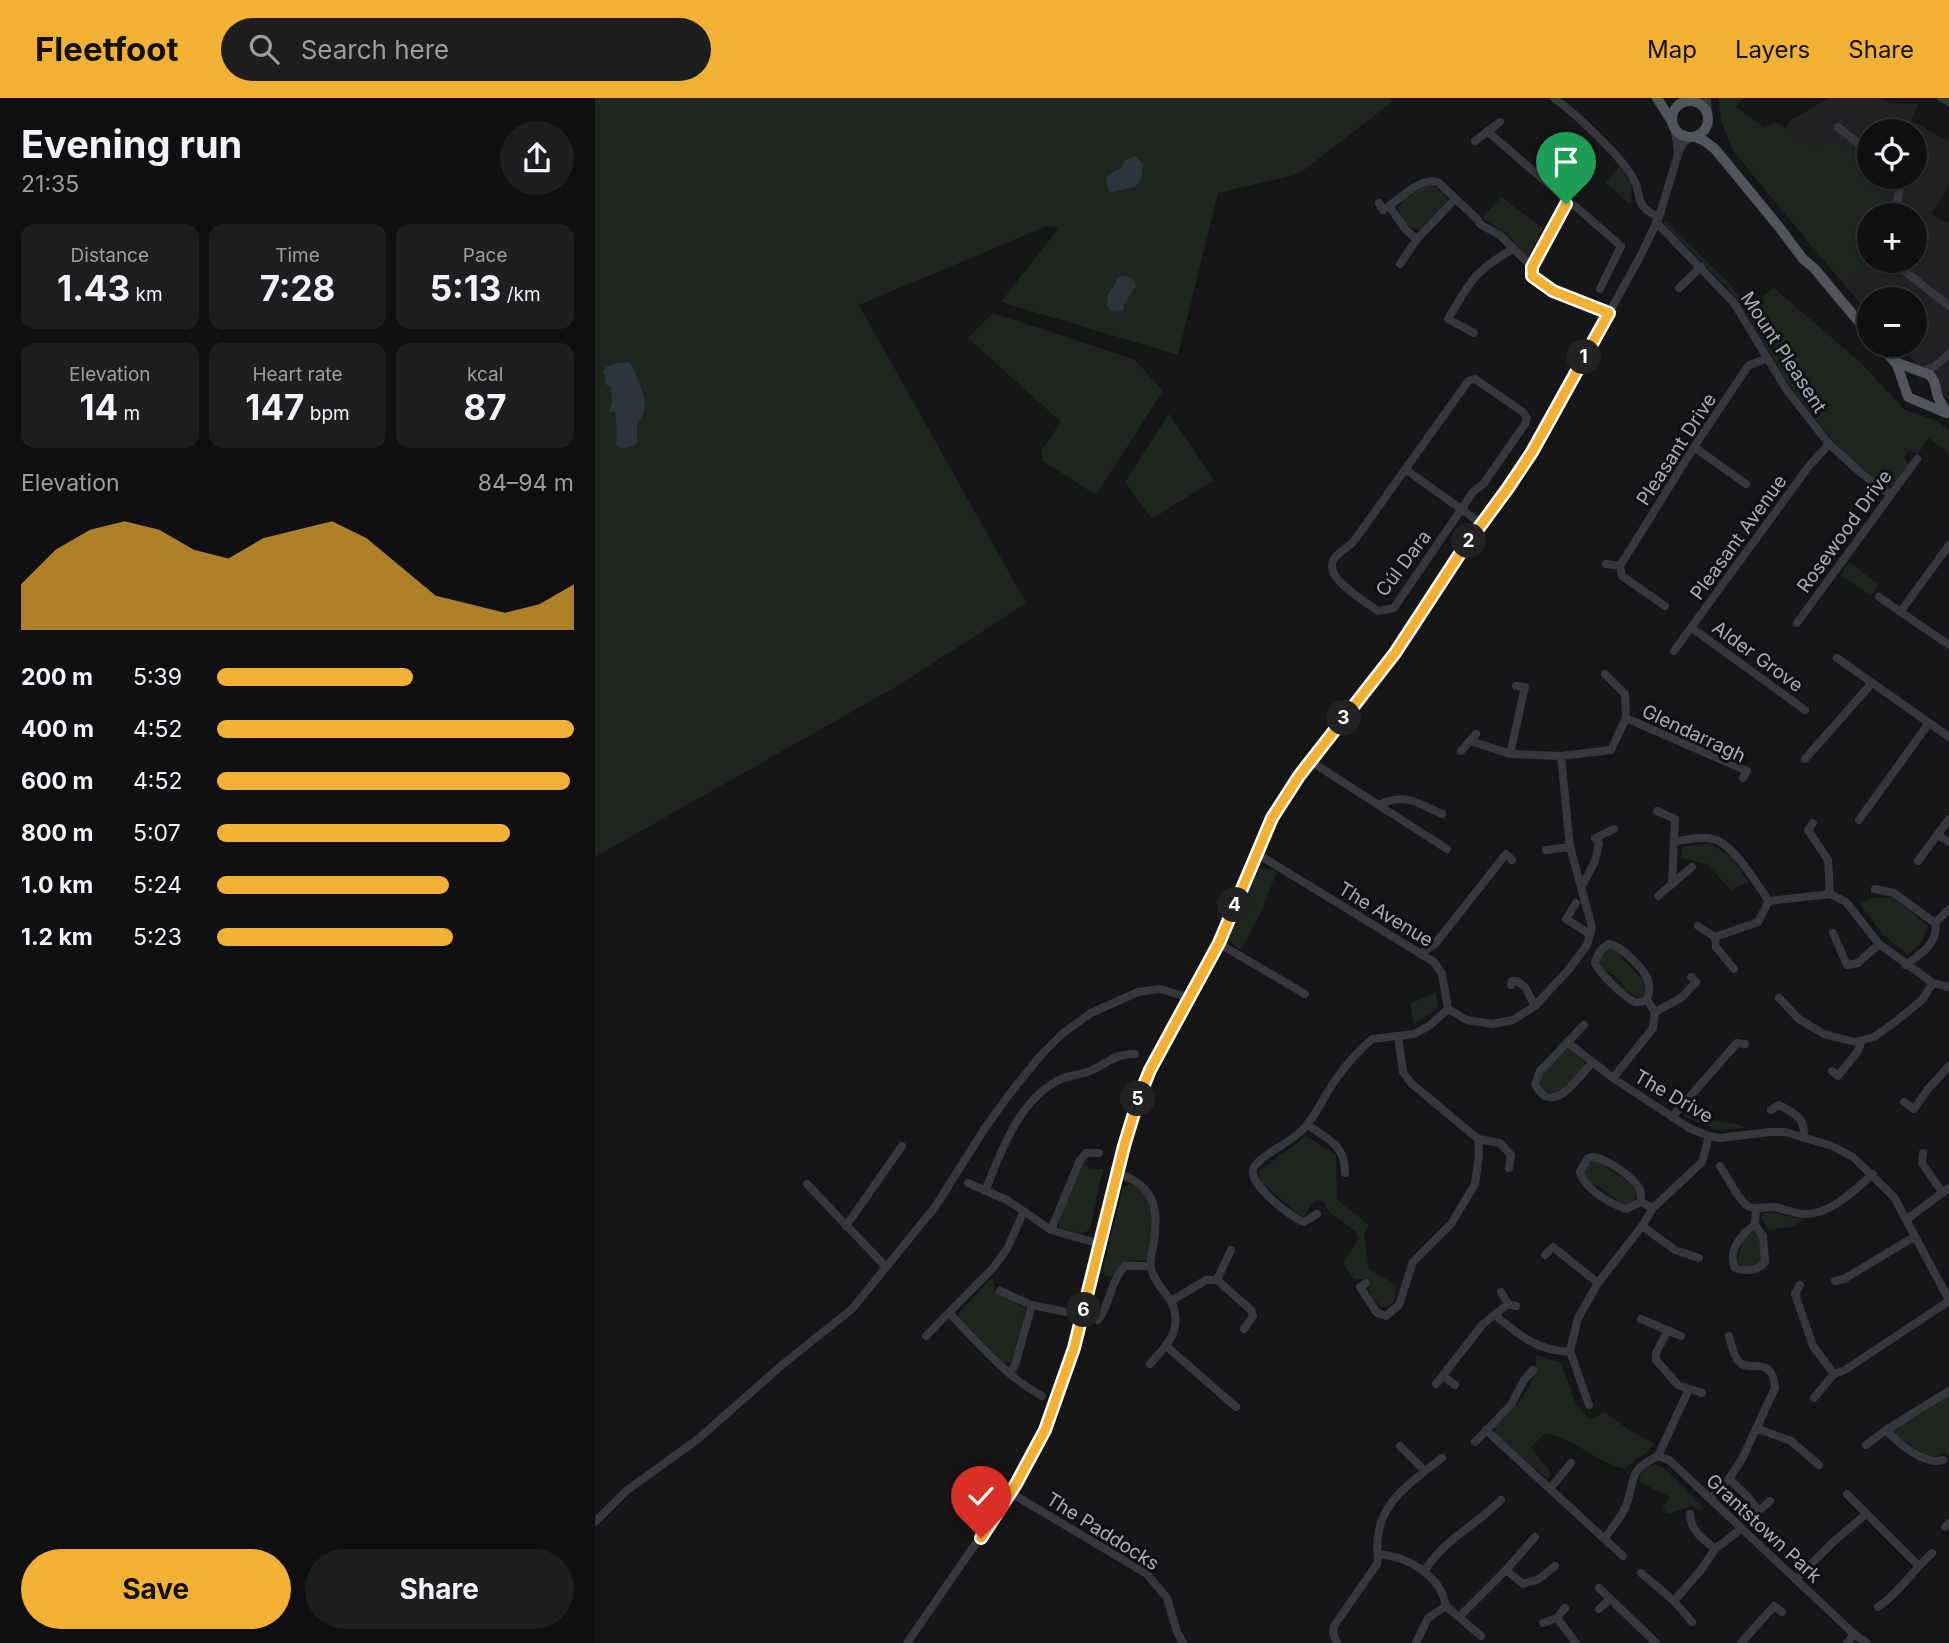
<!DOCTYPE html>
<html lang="en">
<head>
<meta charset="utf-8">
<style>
  body { margin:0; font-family:Inter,sans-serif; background:#1e1e20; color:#f1f3f6; height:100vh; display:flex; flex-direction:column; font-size:26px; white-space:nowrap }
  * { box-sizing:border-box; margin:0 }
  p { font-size:23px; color:#9c9d9f }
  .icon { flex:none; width:38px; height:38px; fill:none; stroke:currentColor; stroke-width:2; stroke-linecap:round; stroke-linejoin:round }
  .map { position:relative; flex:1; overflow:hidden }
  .panel { display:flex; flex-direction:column; background:#101012; width:595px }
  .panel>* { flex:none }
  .buttons { position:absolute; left:1262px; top:21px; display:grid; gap:14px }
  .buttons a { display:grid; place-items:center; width:70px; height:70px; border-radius:50%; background:#101012; box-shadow:0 2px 5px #0004,0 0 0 2px #303032; font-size:35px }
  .pin { position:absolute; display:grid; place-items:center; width:60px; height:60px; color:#fff; margin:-72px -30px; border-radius:50% 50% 50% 0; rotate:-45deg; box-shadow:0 0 7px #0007 }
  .pin .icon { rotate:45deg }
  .km { position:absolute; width:35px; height:35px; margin:-18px; border-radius:50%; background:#222; color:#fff; font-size:19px; line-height:35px; text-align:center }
  .round { display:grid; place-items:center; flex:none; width:74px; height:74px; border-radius:37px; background:#1e1e20 }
  .overview { display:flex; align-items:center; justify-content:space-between; height:119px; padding:0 21px }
  h1 { font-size:38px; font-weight:700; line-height:52px }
  .figures { display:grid; grid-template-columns:repeat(3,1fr); gap:10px; height:119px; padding:7px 21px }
  .figures div { display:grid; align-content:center; border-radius:14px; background:#1e1e20; text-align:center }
  .figures b { font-size:35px; font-weight:700 }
  .figures small { font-size:19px; font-weight:400 }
  .figures p { font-size:19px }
  .chart { height:196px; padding:14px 21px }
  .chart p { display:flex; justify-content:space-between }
  .chart svg { width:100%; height:126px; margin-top:7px; fill:#f2b134; opacity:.7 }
  .action { display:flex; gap:14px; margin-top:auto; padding:14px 21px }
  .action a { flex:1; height:80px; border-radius:42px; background:#f2b134; color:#111; font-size:28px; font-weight:700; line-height:80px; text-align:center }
  .action a+a { background:#1e1e20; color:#f1f3f6 }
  ul { padding:0 21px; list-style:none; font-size:23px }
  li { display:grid; grid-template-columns:112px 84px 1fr; align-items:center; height:52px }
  li i { height:18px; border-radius:9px; background:#f2b134 }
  header { display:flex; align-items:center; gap:42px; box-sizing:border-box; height:98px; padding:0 35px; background:#f2b134; color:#111 }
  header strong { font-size:33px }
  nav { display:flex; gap:38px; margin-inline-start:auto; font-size:24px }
  .search { width:490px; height:63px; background:#1e1e20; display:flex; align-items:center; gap:18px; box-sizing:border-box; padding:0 24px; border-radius:38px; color:#9c9d9f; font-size:26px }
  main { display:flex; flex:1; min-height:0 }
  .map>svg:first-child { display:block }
</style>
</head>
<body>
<header>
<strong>Fleetfoot</strong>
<div class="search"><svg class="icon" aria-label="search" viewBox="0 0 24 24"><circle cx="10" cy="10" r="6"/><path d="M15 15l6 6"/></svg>Search here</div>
<nav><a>Map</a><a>Layers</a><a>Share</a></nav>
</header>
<main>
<section class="panel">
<div class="overview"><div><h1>Evening run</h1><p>21:35</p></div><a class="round"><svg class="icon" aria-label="share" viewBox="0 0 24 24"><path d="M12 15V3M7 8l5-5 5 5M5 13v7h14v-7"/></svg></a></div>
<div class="figures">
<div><p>Distance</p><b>1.43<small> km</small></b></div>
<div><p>Time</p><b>7:28</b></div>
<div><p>Pace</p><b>5:13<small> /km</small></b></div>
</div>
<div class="figures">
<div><p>Elevation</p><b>14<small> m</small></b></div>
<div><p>Heart rate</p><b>147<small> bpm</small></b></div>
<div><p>kcal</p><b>87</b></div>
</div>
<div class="chart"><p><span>Elevation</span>84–94 m</p>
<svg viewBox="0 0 160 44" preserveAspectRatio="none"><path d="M0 44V28L10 16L20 9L30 6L40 9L50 16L60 19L70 12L80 9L90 6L100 12L110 22L120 32L130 35L140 38L150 35L160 28V44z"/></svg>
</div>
<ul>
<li><b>200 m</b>5:39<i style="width:55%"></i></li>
<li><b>400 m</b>4:52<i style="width:100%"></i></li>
<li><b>600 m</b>4:52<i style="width:99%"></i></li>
<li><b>800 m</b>5:07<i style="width:82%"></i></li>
<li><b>1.0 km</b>5:24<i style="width:65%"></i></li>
<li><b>1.2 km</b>5:23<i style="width:66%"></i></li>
</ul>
<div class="action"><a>Save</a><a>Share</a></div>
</section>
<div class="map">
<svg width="1354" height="1545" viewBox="0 0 1354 1545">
  <rect width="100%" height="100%" fill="#161618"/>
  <polygon fill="#222225" points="1234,0 1285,0 1295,6 1324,6 1316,22 1354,44 1354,89 1336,116 1354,126 1354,302 1304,247 1320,247 1320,201 1274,201 1274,214 1251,189 1279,163 1320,163 1320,117 1283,117 1294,103 1294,83 1290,79 1320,79 1320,33 1274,33 1274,65 1253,48 1242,44 1234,38 1229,46 1217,48 1190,30 1196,22"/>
  <g fill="#1e261f">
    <polygon points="0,0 795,0 798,3 704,76 623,95 583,257 406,204 464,130 452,128 264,207 431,505 304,587 0,759"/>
    <path d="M1123,0H1148L1141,9L1169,29L1181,24L1217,48L1229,46L1234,37L1242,44L1253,48L1274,65V79H1290C1302,94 1293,104 1283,117H1274V163H1279L1251,189L1138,53L1127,25Z"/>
    <polygon points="1025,68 1036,87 1037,103 1034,106 1011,85"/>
    <path d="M836,87L851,97L853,102L824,132C814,132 805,120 803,110C808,99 824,90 836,87Z"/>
    <polygon points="906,99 948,130 935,158 932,158 911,135 887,120"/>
    <polygon points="1070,122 1137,188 1154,210 1179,190 1266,265 1310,312 1343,323 1354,333 1354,356 1334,340 1322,357 1315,352 1309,359 1313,367 1300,385 1295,388 1287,385 1256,362 1238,343 1194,287 1150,213 1133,191 1069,125"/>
    <polygon points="398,215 540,262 568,293 501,397 448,363 446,353 466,324 373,240"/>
    <polygon points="574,316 619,382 557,421 530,384"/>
    <polygon points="1254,464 1284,487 1276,498 1246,477"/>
    <polygon points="1115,745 1138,760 1153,784 1136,792 1112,766 1086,760 1087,749"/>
    <polygon points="666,769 682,773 667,812 646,852 637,846 633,834 656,779"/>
    <polygon points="1276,800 1299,800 1333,828 1327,844 1313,857 1288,837 1265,806"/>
    <path d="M1016,849L1027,854V859L1043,878L1047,879L1050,884V897L1043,900L1030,892C1029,885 1017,874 1009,872L1004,864L1005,857Z"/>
    <polygon points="841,894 843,910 819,927 815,906"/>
    <path d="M969,951H974L989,963L990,968C978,981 964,1004 946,991L945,978Z"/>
    <polygon points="1098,1005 1115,1022 1142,1026 1150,1030 1122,1032 1090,1019 1090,1014"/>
    <polygon points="711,1038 741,1057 742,1102 774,1127 769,1136 774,1171 802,1187 799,1204 793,1209 786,1209 775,1197 775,1181 759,1181 748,1165 764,1140 762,1135 731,1111 729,1104 722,1102 715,1108 710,1118 704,1117 666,1084 664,1073"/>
    <path d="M491,1059L493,1062L490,1066L496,1071H508L495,1131L487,1136L464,1129C464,1105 480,1080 491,1059Z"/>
    <path d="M999,1062L1011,1066V1069C1022,1077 1039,1085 1043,1098L1035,1107C1018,1105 1011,1088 994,1085L989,1077L992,1067Z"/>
    <path d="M536,1086C567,1097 556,1139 552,1163C536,1161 525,1165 516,1179L507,1176L528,1089Z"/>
    <polygon points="1175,1114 1210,1122 1196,1129 1174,1132 1166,1120 1167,1117"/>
    <polygon points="1159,1133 1166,1140 1168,1162 1162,1168 1149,1168 1141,1165 1149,1141"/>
    <polygon points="397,1179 400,1189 399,1193 431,1210 417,1264 409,1266 364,1219 364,1215"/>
    <path d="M941,1257L966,1265L981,1306L995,1322L1010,1314L1037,1334L1059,1345C1053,1358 1039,1360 1031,1371C1002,1365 980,1341 951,1335L936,1349L956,1375L953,1381L899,1335L900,1329C922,1307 942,1290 941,1257Z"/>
    <polygon points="1354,1297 1354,1358 1350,1354 1337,1360 1332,1359 1301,1337 1299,1333 1302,1329"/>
    <polygon points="1054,1367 1061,1367 1069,1370 1109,1410 1103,1413 1098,1408 1073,1416 1067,1409 1075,1399 1044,1384 1048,1369"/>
  </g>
  <g fill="#2c353c">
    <polygon points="540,58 548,66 546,81 540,89 514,95 511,79 527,69 529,63"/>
    <polygon points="528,177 533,178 540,183 541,189 530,204 528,212 517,213 512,208 513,196 518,190 522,180"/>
    <path d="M35,264L47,291L50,307L49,314L42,327V345C34,349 29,353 21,348C22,339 22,323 20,315L14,313L17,304L16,289L10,286L11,279L8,274L11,269L22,265Z"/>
  </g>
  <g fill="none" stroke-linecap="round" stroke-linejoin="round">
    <g stroke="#37383d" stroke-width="8">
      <path d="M959,0C980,15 1026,58 1038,80C1048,98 1038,108 1064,119"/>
      <polyline points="1112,0 1113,18"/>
      <polyline points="1346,0 1354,4"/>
      <polyline points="1095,3 1102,0"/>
      <polyline points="1243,29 1274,54"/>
      <polyline points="1080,32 1083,55"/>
      <polyline points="892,33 965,96 971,106 980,108 1026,148 1005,191"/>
      <polyline points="880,43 905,24"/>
      <path d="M860,101L822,141L811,132L794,108C807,99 825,79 843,84L881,120L886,127L905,137L937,169"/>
      <polyline points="784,105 788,112 794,108"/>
      <polyline points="971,106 937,169 937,179 958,193 1014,215"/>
      <path d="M1294,117C1303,104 1308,95 1301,79"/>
      <polyline points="1061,124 1139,205 1191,291 1234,346 1266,375 1295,396"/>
      <polyline points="1297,163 1354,208"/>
      <polyline points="805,166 822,141"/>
      <polyline points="1084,190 1106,169"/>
      <path d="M879,235L853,221C876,183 878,174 918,151"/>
      <polyline points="1327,273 1339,269 1354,256"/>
      <path d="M880,281L928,314L932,320L930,326L889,385L878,394L799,510L783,513C771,504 727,479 739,461C743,454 754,449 759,443L869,289L873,283Z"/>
      <polyline points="1099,349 1151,386"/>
      <polyline points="810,371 887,426"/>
      <polyline points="1011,466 1025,468 1027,478 1070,508"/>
      <polyline points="1025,468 1099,349 1153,268 1172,260"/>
      <polyline points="1284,499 1354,547"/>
      <polyline points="1306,513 1354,447"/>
      <polyline points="1202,525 1322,361"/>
      <polyline points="1097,530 1210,612"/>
      <polyline points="1079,553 1214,368 1234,346"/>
      <polyline points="1242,560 1354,639"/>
      <polyline points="1031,620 1152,673 1148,680"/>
      <polyline points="876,643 915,656 966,658 1016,652 1031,620 1030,596 1010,576"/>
      <polyline points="866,653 881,636"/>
      <polyline points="915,656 930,589 921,588"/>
      <polyline points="1210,661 1277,585"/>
      <polyline points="715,663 852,751"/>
      <path d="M784,707C809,694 823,705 847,716"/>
      <polyline points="1062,713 1080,721 1077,786"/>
      <polyline points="1264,722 1334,625"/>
      <polyline points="1218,725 1213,732 1233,762 1235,796"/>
      <polyline points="1343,737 1354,744"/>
      <path d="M1081,743C1091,742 1103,739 1114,740C1138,743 1160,784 1174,803"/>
      <polyline points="951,752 975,749"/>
      <polyline points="661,755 839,864 847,876 853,911 872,922 897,926 918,922 940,908 975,870 992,847 997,829 975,749 966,658"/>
      <polyline points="1323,763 1354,721"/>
      <polyline points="987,788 1000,763 1004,745 1000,740 1019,731"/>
      <path d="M1280,791L1299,795L1340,825C1344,845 1325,857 1310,867"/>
      <polyline points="1063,798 1097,769"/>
      <polyline points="1174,803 1235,796 1251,804 1284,846 1338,885 1354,889"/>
      <polyline points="981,805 971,821 995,836"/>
      <polyline points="1340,825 1354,811"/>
      <polyline points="1103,828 1120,839 1121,849 1139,871"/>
      <polyline points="1238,835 1252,867 1263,865 1284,846"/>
      <polyline points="1120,839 1163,824 1174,803"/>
      <polyline points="623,845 710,896"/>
      <polyline points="825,856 840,846 911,756 917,762"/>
      <polyline points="916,887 917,883 922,883 930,889 940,908"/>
      <polyline points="1184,900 1204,921 1229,936 1260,944 1279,939 1300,924 1327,902 1338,885"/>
      <polyline points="1060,914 1086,900 1101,884 1096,879"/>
      <path d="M989,927L945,973L940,986C957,1020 982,981 997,965"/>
      <polyline points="803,938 808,974 816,985 883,1041 905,1045 916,1057 914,1070"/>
      <polyline points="972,944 1018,980 1094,1030 1114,1038 1125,1040 1175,1034 1190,1034 1237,1048 1258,1059 1299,1099 1354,1202"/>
      <polyline points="1237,973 1243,978 1263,953 1267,942"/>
      <path d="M1018,980L1058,930L1060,914L1052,902C1054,896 1055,892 1054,885C1051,872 1027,848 1014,846C1005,851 1003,855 1000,865C1005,875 1029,900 1040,904C1045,905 1048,903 1052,902"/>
      <polyline points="1309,1004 1319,1011 1333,991 1354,968"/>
      <path d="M1176,1012L1184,1007C1199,1015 1210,1019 1209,1038"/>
      <polyline points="1077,1019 1142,945 1150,946"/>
      <path d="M713,1027C732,1041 751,1047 750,1075"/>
      <polyline points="1328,1055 1327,1065 1347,1094"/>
      <path d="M1125,1068C1132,1078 1144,1103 1153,1108C1162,1113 1171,1108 1180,1109C1189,1111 1198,1115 1207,1116C1234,1118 1259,1093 1278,1076"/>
      <path d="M522,1075C559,1087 564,1109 559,1143C558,1152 554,1162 556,1170C559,1183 569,1193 576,1203L611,1182H622L656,1212L658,1218L649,1231"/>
      <polyline points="373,1085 412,1102 456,1132 505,1146"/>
      <polyline points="212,1086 291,1169"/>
      <path d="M390,1093C407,1052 423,1003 464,982C474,977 485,977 495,973C514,965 518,956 540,956"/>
      <path d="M1046,1104C1046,1100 1046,1096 1045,1092C1040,1080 1010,1059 997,1059L992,1061L985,1074C989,1091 1014,1105 1031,1111L1046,1104L1058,1110"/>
      <path d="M722,1116L709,1124C696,1120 655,1087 658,1072C660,1060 694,1045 704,1035C720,1021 728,999 741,981C751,967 764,952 777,941L819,936L834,928L853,911"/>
      <polyline points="1312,1121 1354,1090"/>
      <path d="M1160,1127C1147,1135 1132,1153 1140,1170C1151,1173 1162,1174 1170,1164L1168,1138L1160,1127L1161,1111"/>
      <polyline points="251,1128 307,1048"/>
      <polyline points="1047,1128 1080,1152 1104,1160"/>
      <polyline points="456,1132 485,1062 491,1055 504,1055"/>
      <polyline points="950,1157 958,1149 1003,1185"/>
      <polyline points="622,1182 636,1152"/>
      <polyline points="1240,1183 1249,1181 1319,1139"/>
      <polyline points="771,1185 765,1189 782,1215 791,1218 804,1207 818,1164 856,1126 880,1086 884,1057 883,1041"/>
      <polyline points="1205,1187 1200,1196 1218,1248 1239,1276"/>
      <polyline points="405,1193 437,1207 471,1214"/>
      <polyline points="906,1194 913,1206 921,1208"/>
      <path d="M354,1215C383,1244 411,1279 447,1298"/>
      <path d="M900,1217C921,1235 945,1255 975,1253"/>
      <polyline points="1046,1221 1086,1238"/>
      <path d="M503,1222C516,1205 515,1183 530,1168H555"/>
      <polyline points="1073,1232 1061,1255 1061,1262 1083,1287 1107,1295"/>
      <polyline points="331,1238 398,1170 412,1151 428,1115"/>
      <polyline points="571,1248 641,1309"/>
      <path d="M555,1266C573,1246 589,1231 576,1203"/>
      <polyline points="415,1275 420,1267 437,1207"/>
      <polyline points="848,1278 860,1287"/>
      <polyline points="841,1286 888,1226 913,1206"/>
      <polyline points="1219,1300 1239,1276 1250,1272 1354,1203"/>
      <polyline points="994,1307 975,1253 983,1220 1003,1185 1047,1128 1058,1110 1107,1064 1114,1038"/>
      <polyline points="1161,1330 1196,1343 1224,1367"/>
      <polyline points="891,1332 1028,1458"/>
      <path d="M1291,1332C1303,1345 1330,1368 1348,1362"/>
      <polyline points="880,1344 916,1307 929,1282 938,1272"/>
      <polyline points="1271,1347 1291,1332 1354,1293"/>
      <polyline points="805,1348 830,1373"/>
      <polyline points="1063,1358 1094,1291"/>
      <polyline points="1134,1381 1152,1398 1164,1413"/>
      <polyline points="955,1391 976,1365"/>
      <polyline points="416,1395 552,1476 572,1500 582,1534 588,1545"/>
      <polyline points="1252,1396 1323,1467"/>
      <path d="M1116,1400L1134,1381L1147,1361L1180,1290C1178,1256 1154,1275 1144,1264C1139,1259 1136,1245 1134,1238"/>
      <path d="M1095,1416C1095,1432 1108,1441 1120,1451"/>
      <polyline points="1158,1418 1175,1403"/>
      <polyline points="0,1424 31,1393 103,1341 187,1267 257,1211 340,1109 390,1030 416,994 446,957 467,936 496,915 543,894 565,891 595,900"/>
      <polyline points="1350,1429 1354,1425"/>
      <path d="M1009,1441C1016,1431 1024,1422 1029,1412C1042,1384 1030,1373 1063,1358L1074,1362L1259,1536L1272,1545"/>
      <path d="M784,1456C814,1459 845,1477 851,1508"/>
      <path d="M830,1472C849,1442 881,1427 906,1402"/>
      <polyline points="911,1472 928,1486 944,1481 960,1468"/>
      <polyline points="1046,1475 1079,1503 1106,1472 1120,1451 1146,1431"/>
      <polyline points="1201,1481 1238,1444 1271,1416"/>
      <polyline points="1004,1490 1061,1545"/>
      <polyline points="1079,1503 1097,1524"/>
      <path d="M1283,1509C1304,1495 1318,1472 1337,1455"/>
      <polyline points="1004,1511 1015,1501"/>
      <polyline points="864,1519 911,1472 940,1439"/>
      <polyline points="962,1520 981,1545"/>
      <polyline points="948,1525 962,1520 970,1510"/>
      <polyline points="312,1545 410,1403 445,1341 465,1292 479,1250 526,1062 544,999 559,966 619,854 677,720 703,678 800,555 866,455 903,406 937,354 1046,157 1064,119 1084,53 1089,44 1095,40"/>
      <path d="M742,1545L738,1535L739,1528L782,1466C784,1456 781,1448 783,1438C787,1402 820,1381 847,1360"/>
      <polyline points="821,1545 833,1520 851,1508 886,1538"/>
      <polyline points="1146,1545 1179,1508 1187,1514"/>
      <polyline points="1252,1545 1259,1536"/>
    </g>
    <g stroke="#53555c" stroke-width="10">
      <polyline points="1062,0 1076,22"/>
      <circle cx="1095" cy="21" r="18"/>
      <polyline points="1100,39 1108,42 1120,51 1184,129 1208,161 1219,170 1274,236"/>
      <polyline points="1284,247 1300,264 1335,277 1339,283 1343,299 1351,314"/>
      <polyline points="1301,264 1313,299 1351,315"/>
    </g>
  </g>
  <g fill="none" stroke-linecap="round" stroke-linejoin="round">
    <g stroke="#fff" stroke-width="14">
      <polyline id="route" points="386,1440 421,1386 450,1332 479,1250 529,1048 544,999 555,972 624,845 677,720 704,678 800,555 866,454 913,390 937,354 1014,215 958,193 937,178 937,169 971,106"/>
    </g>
    <use href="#route" stroke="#f2b134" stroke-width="9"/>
  </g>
  <g text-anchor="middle" stroke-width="6" stroke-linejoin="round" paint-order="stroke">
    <g font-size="19" fill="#a8adb8" stroke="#111113">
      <text transform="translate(1189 254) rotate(57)" y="7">Mount Pleasent</text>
      <text transform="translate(1081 351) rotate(-57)" y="7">Pleasant Drive</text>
      <text transform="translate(1249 433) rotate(-54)" y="7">Rosewood Drive</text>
      <text transform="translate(1143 439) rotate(-54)" y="7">Pleasant Avenue</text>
      <text transform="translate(808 465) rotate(-53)" y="7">Cúl Dara</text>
      <text transform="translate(1163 558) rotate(36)" y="7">Alder Grove</text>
      <text transform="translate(1099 635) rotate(25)" y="7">Glendarragh</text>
      <text transform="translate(791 816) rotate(31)" y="7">The Avenue</text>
      <text transform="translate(1079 998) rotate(30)" y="7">The Drive</text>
      <text transform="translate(1169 1430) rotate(43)" y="7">Grantstown Park</text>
      <text transform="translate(508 1433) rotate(32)" y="7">The Paddocks</text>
    </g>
  </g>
</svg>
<div class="buttons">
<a><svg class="icon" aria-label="locate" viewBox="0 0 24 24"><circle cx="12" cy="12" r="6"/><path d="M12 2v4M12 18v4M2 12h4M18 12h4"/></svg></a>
<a>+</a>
<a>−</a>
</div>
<div class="pin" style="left:971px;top:106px;background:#1e9e55"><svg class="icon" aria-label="arrive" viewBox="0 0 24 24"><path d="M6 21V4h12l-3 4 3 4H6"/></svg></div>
<div class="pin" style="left:386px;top:1440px;background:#d93025"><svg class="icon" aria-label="check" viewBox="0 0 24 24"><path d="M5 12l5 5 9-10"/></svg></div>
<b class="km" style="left:989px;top:259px">1</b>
<b class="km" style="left:874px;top:443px">2</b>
<b class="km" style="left:749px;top:620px">3</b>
<b class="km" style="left:640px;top:807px">4</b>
<b class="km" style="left:543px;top:1001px">5</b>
<b class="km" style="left:489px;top:1212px">6</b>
</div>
</main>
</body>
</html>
